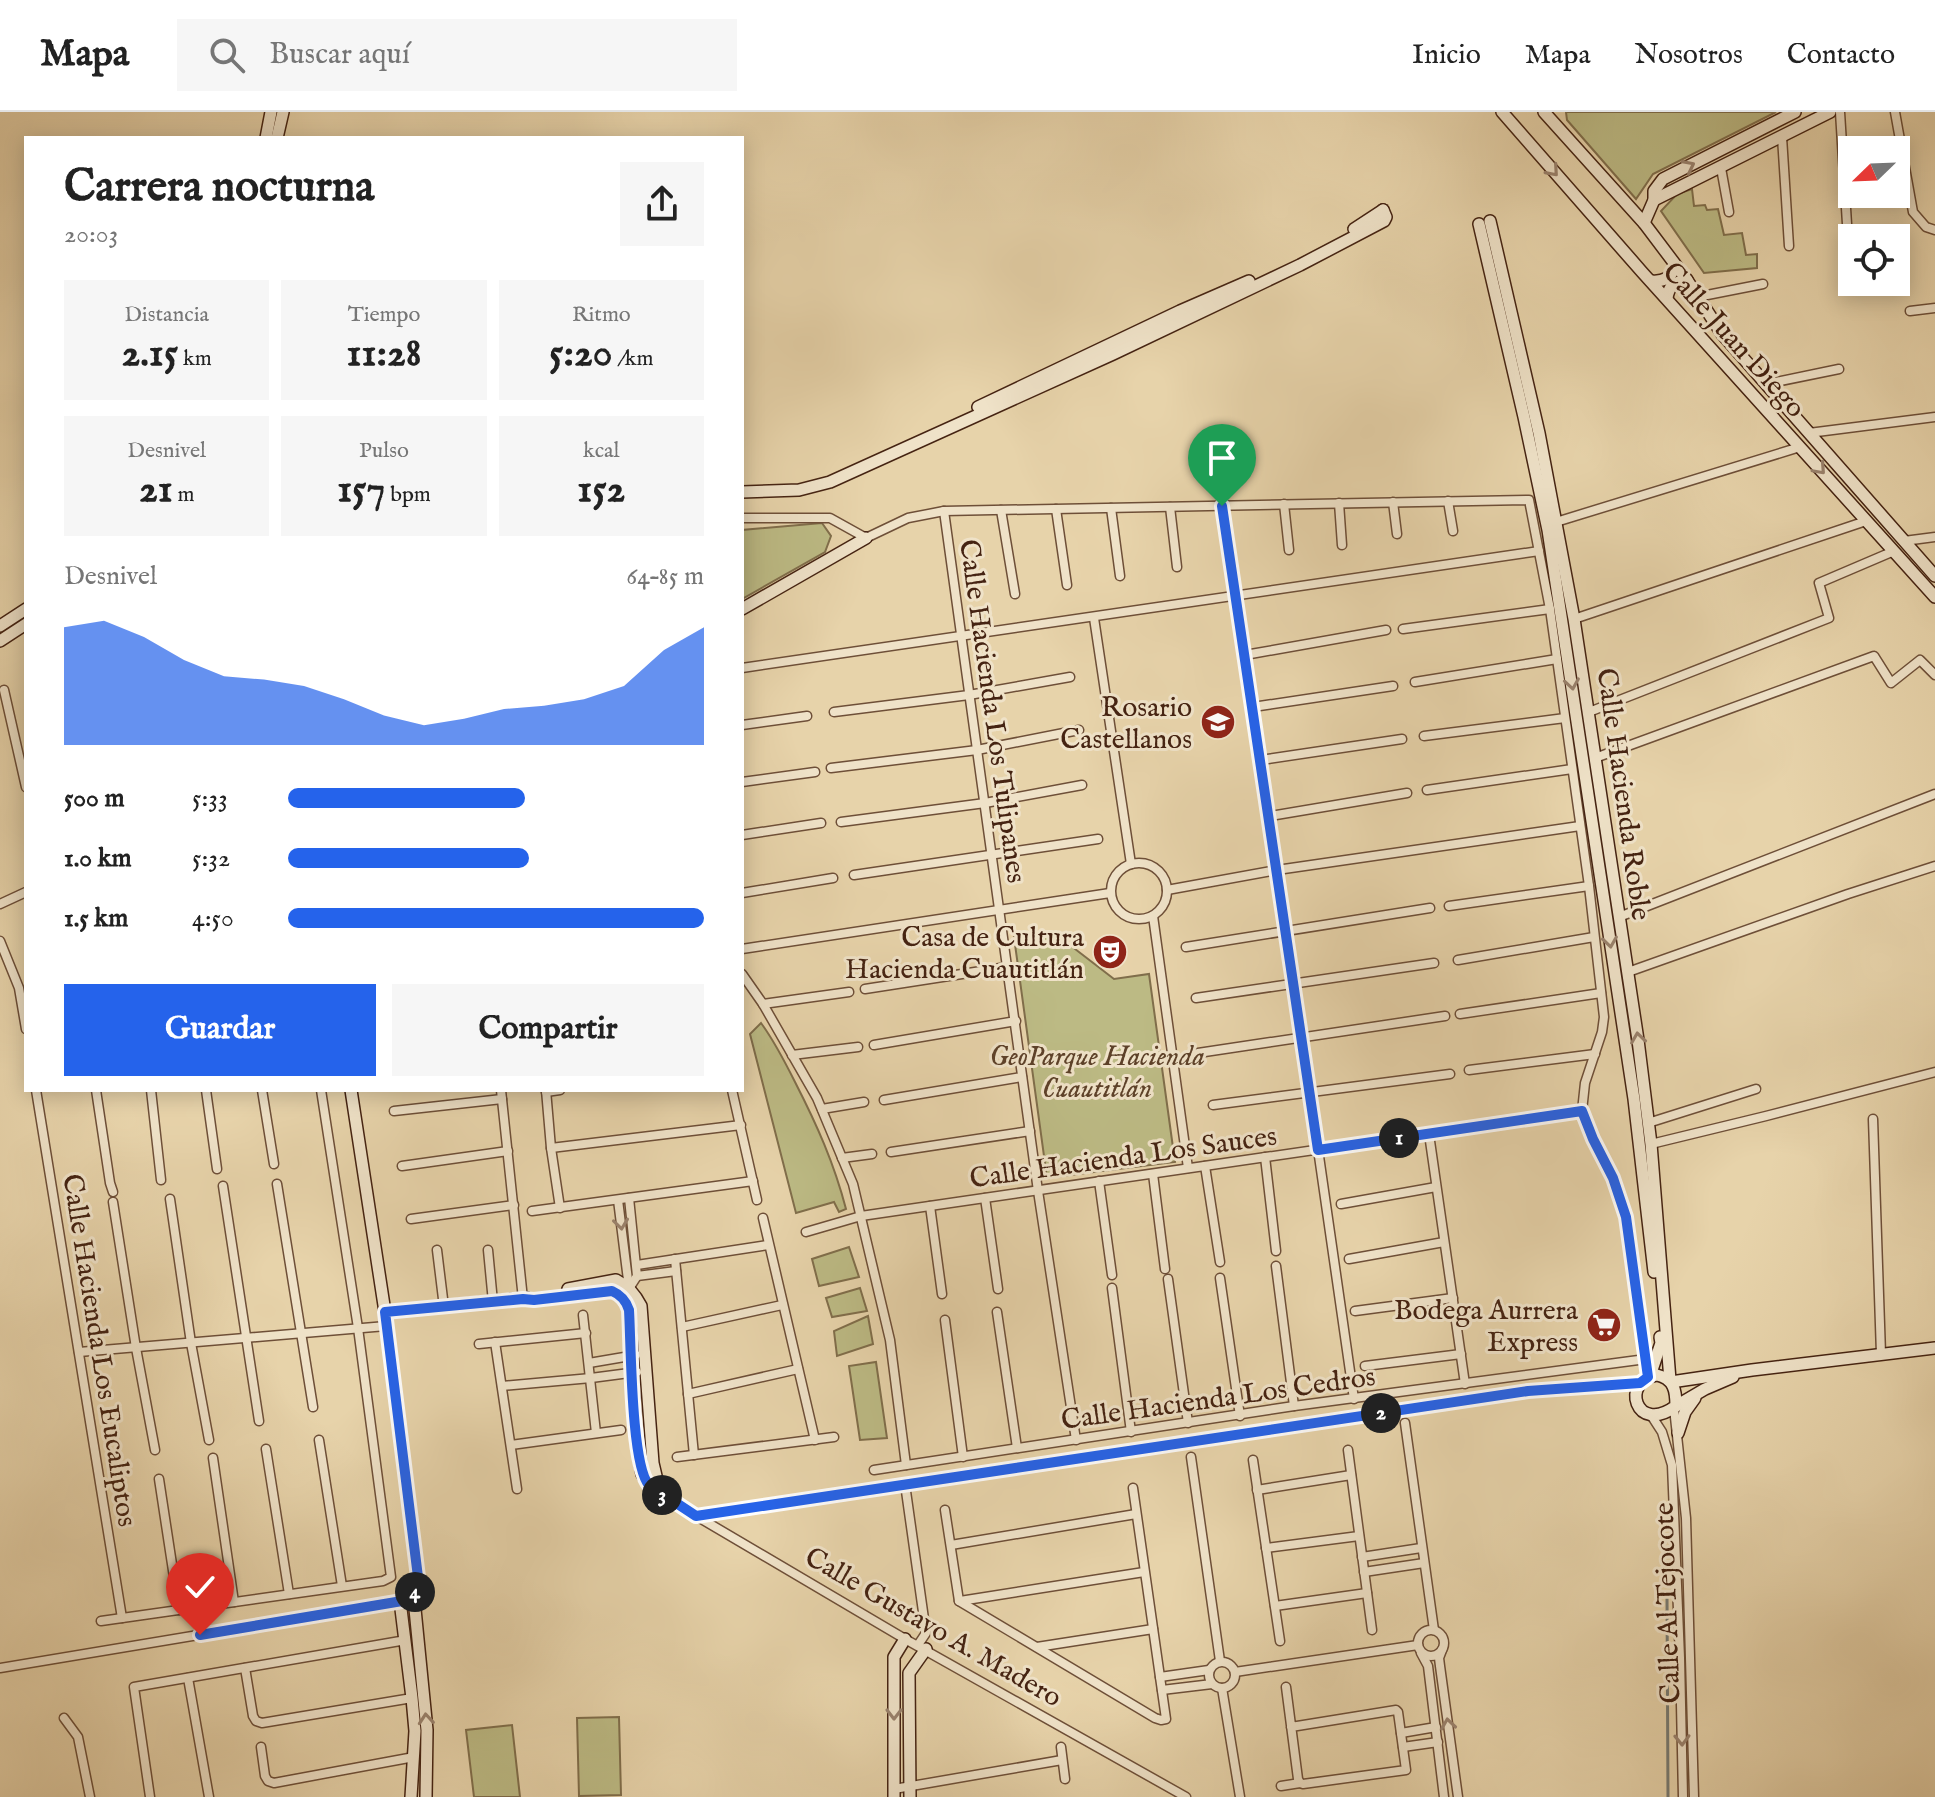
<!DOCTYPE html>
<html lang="es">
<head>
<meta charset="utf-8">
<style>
  body { margin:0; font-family:"IM FELL English",serif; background:#f6f6f6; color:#222; height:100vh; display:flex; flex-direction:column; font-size:30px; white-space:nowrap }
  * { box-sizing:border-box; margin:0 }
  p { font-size:26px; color:#767676 }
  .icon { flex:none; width:44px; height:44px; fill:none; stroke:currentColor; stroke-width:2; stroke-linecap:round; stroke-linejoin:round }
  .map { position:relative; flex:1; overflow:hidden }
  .details { position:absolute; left:24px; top:24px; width:720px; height:956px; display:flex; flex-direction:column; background:#fff; border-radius:0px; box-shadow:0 4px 20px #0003 }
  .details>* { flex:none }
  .needle { width:52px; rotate:247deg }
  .tools { position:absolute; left:1838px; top:24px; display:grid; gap:16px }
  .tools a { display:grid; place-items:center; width:72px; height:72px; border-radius:0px; background:#fff; box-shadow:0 4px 20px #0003; font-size:40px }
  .pin { position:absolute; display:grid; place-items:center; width:68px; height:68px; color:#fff; margin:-82px -34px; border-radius:50% 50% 50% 0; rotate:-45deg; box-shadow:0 0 8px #0007 }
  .pin .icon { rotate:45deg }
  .km { position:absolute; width:40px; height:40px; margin:-20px; border-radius:50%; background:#222; color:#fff; font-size:22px; line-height:40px; text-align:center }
  .round { display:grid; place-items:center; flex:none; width:84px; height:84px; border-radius:0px; background:#f6f6f6 }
  .head { display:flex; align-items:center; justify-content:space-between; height:136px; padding:0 40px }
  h1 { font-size:44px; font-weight:700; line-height:60px }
  .stats { display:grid; grid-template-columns:repeat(3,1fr); gap:12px; height:136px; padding:8px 40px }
  .stats div { display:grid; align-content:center; border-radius:0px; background:#f6f6f6; text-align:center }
  .stats b { font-size:40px; font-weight:700 }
  .stats small { font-size:22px; font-weight:400 }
  .stats p { font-size:22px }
  .chart { height:224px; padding:16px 40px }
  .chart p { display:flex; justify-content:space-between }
  .chart svg { width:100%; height:144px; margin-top:8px; fill:#2563eb; opacity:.7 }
  .button { display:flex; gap:16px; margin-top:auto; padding:16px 40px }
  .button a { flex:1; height:92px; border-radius:0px; background:#2563eb; color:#fff; font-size:32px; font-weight:700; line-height:92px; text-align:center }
  .button a+a { background:#f6f6f6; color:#222 }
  ul { padding:0 40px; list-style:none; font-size:26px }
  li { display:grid; grid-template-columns:128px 96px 1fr; align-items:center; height:60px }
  li i { height:20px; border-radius:10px; background:#2563eb }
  header { display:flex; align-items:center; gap:48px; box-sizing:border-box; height:112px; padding:0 40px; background:#fff; border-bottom:2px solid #e0e0e0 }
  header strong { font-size:38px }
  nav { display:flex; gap:44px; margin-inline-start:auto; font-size:28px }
  .search { width:560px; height:72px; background:#f6f6f6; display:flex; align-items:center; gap:20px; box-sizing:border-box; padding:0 28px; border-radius:0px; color:#767676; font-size:30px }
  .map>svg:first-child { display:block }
</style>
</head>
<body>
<header>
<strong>Mapa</strong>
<div class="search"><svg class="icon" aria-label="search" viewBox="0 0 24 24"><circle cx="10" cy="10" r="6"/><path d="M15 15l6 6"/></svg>Buscar aquí</div>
<nav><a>Inicio</a><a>Mapa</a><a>Nosotros</a><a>Contacto</a></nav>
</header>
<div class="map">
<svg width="1935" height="1685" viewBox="0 0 1935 1685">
  <rect width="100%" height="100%" fill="#e7d3aa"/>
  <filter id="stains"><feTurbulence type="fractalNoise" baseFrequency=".0025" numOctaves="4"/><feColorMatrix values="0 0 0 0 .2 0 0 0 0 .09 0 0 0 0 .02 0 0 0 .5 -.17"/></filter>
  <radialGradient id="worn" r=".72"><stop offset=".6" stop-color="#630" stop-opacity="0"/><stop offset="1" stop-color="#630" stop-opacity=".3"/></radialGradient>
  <g fill="#bcba84" stroke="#806e4b" stroke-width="2">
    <polygon points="1566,0 1776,0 1653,62 1636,87 1567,8"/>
    <polygon points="1692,77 1694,94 1705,93 1707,98 1718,97 1724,123 1742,121 1746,143 1757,142 1757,156 1704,161 1661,99 1677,82"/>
    <polygon points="822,411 831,424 825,440 742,487 742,418"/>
    <polygon points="1053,820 1114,867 1149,862 1175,1050 1047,1066 1014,825"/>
    <path d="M761,911C775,930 785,950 795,970C817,1013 834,1051 846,1097L839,1100L834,1090L796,1101L750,922Z"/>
    <polygon points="849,1135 859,1165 819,1174 812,1147"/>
    <polygon points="860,1176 867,1199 832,1205 826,1186"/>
    <polygon points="868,1204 873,1232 837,1244 834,1219"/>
    <polygon points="876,1250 887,1326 860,1328 849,1254"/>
    <polygon points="619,1605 621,1683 579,1684 577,1606"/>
    <polygon points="512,1613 520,1685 474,1685 466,1618"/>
  </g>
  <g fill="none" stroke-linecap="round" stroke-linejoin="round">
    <polyline stroke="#787b73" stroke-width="3" points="1667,1484 1668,1685"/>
    <g stroke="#6e4f38" stroke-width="11">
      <g id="street">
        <polyline points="1840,0 1848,128"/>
        <polyline points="1895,0 1913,100 1926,115 1935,118"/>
        <polyline points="1782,25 1789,134"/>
        <polyline points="1721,56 1729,100"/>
        <polyline points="1697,185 1763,172"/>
        <polyline points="1910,199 1935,196"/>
        <polyline points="1766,272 1839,257"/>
        <polyline points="1809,321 1935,305"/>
        <polyline points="1448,389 1453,419"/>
        <polyline points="1393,390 1397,422"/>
        <polyline points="1339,391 1342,433"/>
        <polyline points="1284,392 1289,438"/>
        <polyline points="1222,394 1270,704 1354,1287"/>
        <polyline points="1170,395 1177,455"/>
        <polyline points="1111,396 1120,464"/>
        <polyline points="1056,397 1067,473"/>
        <polyline points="1001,398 1015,482"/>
        <polyline points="944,399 1038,1079 1076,1328"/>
        <polyline points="742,406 830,406 866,426 908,406 944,399 1529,388 1550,497 1589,774 1604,905 1602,920 1585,971 1582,999 1593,1027 1613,1066 1626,1105 1648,1263"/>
        <polyline points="1556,410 1800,335"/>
        <polyline points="1904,429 1935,425"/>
        <polyline points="1094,506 1131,752"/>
        <polyline points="1574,507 1866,409"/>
        <polyline points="1403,517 1550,497"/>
        <polyline points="1245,543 1386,518"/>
        <polyline points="742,556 1539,439"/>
        <polyline points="1415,570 1557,547"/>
        <polyline points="4,578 26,675"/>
        <polyline points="1253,595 1393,574"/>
        <polyline points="834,600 969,583 1070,565"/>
        <polyline points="1589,600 1829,506 1819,471 1894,439"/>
        <polyline points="742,613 807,604"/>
        <polyline points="1424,624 1565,606"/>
        <polyline points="1595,646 1874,544 1891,571 1920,548 1935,563"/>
        <polyline points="1261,648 1402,627"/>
        <polyline points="831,656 977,638 1079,618"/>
        <polyline points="742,670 815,660"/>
        <polyline points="1427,678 1572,657"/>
        <polyline points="1270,704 1407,681"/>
        <polyline points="841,710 985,691 1082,673"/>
        <polyline points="742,723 821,711"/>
        <circle cx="1139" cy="779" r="28"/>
        <polyline points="854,763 1098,727"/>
        <polyline points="1167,778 1277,758 1580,714"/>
        <polyline points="742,781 833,766"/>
        <polyline points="0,792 26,780"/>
        <polyline points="1449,794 1589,774"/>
        <polyline points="1153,804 1188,1056"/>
        <polyline points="1619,805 1935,682"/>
        <polyline points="0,829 19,876 26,917"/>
        <polyline points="1186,835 1430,796"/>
        <polyline points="742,837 1110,781"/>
        <polyline points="1458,848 1594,825"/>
        <polyline points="1628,860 1848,782 1935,754"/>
        <polyline points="742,862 763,892 817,986 853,1072 890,1228 906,1353"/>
        <polyline points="865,877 1007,855"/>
        <polyline points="1196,886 1434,851"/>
        <polyline points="763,892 849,880"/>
        <polyline points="1460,902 1601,881"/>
        <polyline points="874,933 1016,909"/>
        <polyline points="1198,941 1445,904"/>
        <polyline points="792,943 858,935"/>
        <polyline points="1469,958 1595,942"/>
        <polyline points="36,978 122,1506"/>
        <polyline points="96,978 110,1071 113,1080"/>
        <polyline points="151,978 161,1068"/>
        <polyline points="206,978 217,1057"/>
        <polyline points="262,978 274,1052"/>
        <polyline points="501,978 523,1187"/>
        <polyline points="546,978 551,1036 560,1096"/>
        <polyline points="732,978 757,1088"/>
        <polyline points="546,980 560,978"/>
        <polyline points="884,988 1022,965"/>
        <polyline points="1213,993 1450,962"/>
        <polyline points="822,997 864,990"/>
        <polyline points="394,999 502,987"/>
        <polyline points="1873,1007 1881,1242"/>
        <polyline points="1648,1011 1756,977"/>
        <polyline points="1429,1022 1465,1272"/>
        <polyline points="1651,1032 1766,1004 1935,960"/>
        <polyline points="551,1036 741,1013"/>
        <polyline points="891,1040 1030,1019"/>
        <polyline points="1265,1045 1276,1139"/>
        <polyline points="842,1046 872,1042"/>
        <polyline points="402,1054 508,1039"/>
        <polyline points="1205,1054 1220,1150"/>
        <polyline points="1153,1062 1165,1157"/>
        <polyline points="1099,1069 1112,1163"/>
        <polyline points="277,1072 313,1295"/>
        <polyline points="223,1074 259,1309"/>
        <polyline points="985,1086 998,1177"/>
        <polyline points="170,1087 191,1231 209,1328"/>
        <polyline points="618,1088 629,1176"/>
        <polyline points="113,1090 136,1236 155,1338"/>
        <polyline points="1341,1092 1436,1075"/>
        <polyline points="930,1094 942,1182"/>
        <polyline points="532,1099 753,1069"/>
        <polyline points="763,1106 815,1328"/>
        <polyline points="411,1107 514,1093"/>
        <polyline points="806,1120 861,1104 1582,999"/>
        <polyline points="437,1138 444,1195"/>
        <polyline points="488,1138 493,1190"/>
        <polyline points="675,1147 694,1343"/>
        <polyline points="1349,1147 1444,1130"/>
        <polyline points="637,1153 768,1133"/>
        <polyline points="1276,1154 1294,1294"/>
        <polyline points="637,1164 676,1159"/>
        <polyline points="1220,1166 1240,1304"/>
        <polyline points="1168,1167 1188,1311"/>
        <polyline points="1112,1176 1131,1320"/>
        <polyline points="628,1178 637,1164 629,1086"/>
        <polyline points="1355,1199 1453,1186"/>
        <polyline points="997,1200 1017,1336"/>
        <polyline points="583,1203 596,1321"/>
        <polyline points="945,1208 963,1345"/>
        <polyline points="682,1215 782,1193"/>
        <polyline points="495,1230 517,1377"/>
        <polyline points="479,1232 586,1221"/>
        <polyline points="79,1240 386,1214"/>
        <polyline points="589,1251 636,1243"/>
        <polyline points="1365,1254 1461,1242"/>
        <polyline points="502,1274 591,1266 637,1260"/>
        <polyline points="688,1282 798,1257"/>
        <polyline points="1674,1296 1686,1406 1694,1685"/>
        <polyline points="1651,1303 1662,1320 1672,1353 1680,1546 1683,1685"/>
        <polyline points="1405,1311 1434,1518"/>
        <polyline points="319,1328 342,1474"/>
        <polyline points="511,1333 621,1318"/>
        <polyline points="266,1337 289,1482"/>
        <polyline points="1348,1338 1372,1518"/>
        <polyline points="677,1345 834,1325"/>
        <polyline points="1191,1345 1220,1549"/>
        <polyline points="213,1346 234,1490"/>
        <polyline points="1253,1348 1280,1529"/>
        <polyline points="874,1358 1294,1294 1646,1247"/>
        <polyline points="159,1367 179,1498"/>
        <polyline points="905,1372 926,1521 918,1533"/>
        <polyline points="1257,1378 1351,1363"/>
        <polyline points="945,1398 959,1489"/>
        <polyline points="698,1405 905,1527 1186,1685"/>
        <polyline points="951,1433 1136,1402"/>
        <polyline points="1266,1436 1359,1424"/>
        <polyline points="1362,1445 1421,1436"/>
        <polyline points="1364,1460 1424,1451"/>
        <polyline points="959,1489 1155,1606 1161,1608 1166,1607 1133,1376"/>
        <polyline points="960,1489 1144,1460"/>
        <polyline points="1275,1494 1367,1481"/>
        <polyline points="101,1509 383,1469 391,1465 358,1216 321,978"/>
        <circle cx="1431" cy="1531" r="13"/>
        <polyline points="1037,1535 1153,1517"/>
        <polyline points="1442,1538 1439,1546 1440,1554 1458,1685"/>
        <polyline points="1421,1541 1428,1554 1444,1685"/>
        <circle cx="1222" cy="1563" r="13"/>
        <polyline points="0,1556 414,1487"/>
        <polyline points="245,1556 253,1604 256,1609 262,1611 412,1586"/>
        <polyline points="1235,1560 1418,1533"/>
        <polyline points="1160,1565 1209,1558"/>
        <polyline points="188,1566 209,1685"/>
        <polyline points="1286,1575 1298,1667 1300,1671 1303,1672 1406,1658 1398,1600 1396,1598 1291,1615"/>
        <polyline points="1222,1576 1240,1685"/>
        <polyline points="1162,1578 1212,1572"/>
        <polyline points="64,1606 78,1625 90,1685"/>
        <polyline points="1401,1621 1436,1615"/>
        <polyline points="261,1635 265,1664 268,1669 274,1671 414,1645"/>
        <polyline points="1061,1635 1065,1667"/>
        <polyline points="1403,1635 1438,1630"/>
        <polyline points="1281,1674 1300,1671"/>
        <polyline points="894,1677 1062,1648"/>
        <polyline points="150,1685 134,1575 406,1528"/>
      </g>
    </g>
    <g stroke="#452312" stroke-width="14">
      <g id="secondary">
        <polyline points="1502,0 1642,160 1935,485"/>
        <polyline points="1544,0 1644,111 1687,168 1722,222 1935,464"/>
        <polyline points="266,26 271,0"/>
        <polyline points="277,26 283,0"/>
        <polyline points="1654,88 1830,0"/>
        <polyline points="1490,109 1539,321 1574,507 1638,928 1651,1032 1670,1268"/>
        <polyline points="1644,111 1654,88 1654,79 1663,67 1795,0"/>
        <polyline points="1479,112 1524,305 1548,418 1634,987 1654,1160"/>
        <polyline points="1354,117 1383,98"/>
        <path d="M1651,169C1664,170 1672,166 1675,153"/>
        <path d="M1667,186C1669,173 1675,170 1687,168"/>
        <polyline points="978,295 1180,199 1249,169"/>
        <polyline points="742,380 799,378 830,370 1113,242 1300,153 1384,109 1386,105 1383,98"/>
        <polyline points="742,497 866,426"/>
        <polyline points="0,514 26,497"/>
        <polyline points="0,529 26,512"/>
        <polyline points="351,978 385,1200 418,1465 414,1487 427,1618 426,1685"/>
        <path d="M568,1177L616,1168C628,1174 635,1182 641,1194L653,1351L660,1381"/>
        <polyline points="523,1187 534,1188 612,1179 623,1185 629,1198 636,1327 642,1362 649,1373 696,1404 1528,1279 1640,1271"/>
        <polyline points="385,1200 527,1186"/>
        <path d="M1657,1263C1674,1267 1676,1278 1676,1294C1635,1324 1620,1268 1657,1263Z"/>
        <polyline points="1650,1264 1661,1231 1660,1225"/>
        <polyline points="1671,1270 1752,1258 1935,1236"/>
        <polyline points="1676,1294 1705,1277 1733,1265"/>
        <polyline points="1678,1321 1685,1300 1695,1286"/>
        <polyline points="400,1489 412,1586 415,1619 411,1685"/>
        <polyline points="894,1685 894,1545 905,1527"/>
        <polyline points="910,1685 909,1561 926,1537"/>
      </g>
    </g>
    <use href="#street" stroke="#efe2c8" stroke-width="8"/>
    <use href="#secondary" stroke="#efe2c8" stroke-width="11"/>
  </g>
  <defs><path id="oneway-chevron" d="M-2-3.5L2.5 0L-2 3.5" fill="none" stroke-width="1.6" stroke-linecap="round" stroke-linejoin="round" transform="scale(2)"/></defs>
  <g stroke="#9a826d">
    <use href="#oneway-chevron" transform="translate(1689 54) rotate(-27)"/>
    <use href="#oneway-chevron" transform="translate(1553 59) rotate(49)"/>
    <use href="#oneway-chevron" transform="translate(1820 357) rotate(48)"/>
    <use href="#oneway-chevron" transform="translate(1572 572) rotate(81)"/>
    <use href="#oneway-chevron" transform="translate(1610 830) rotate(82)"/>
    <use href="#oneway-chevron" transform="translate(1638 926) rotate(-98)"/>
    <use href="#oneway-chevron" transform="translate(621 1112) rotate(83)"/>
    <use href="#oneway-chevron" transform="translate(894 1602) rotate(90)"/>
    <use href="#oneway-chevron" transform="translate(426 1607) rotate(-95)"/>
    <use href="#oneway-chevron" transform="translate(1448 1612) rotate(-98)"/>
    <use href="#oneway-chevron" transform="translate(1682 1628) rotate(89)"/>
  </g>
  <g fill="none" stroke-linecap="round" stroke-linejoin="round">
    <g stroke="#fff" stroke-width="16">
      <path id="route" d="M200,1523L414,1487L418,1465L385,1200L523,1187L534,1188L612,1179C621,1183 626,1188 629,1198C631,1230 631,1354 649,1373L696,1404L1528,1279L1640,1271L1648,1265L1626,1105L1613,1066L1593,1027L1582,999L1318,1038L1222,394"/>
    </g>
    <use href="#route" stroke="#2563eb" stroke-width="10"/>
  </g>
  <defs>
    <g id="school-disc" transform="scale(1.8)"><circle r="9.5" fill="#8f2418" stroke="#efe2c8"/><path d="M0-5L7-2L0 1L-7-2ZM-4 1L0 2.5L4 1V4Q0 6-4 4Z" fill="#fff"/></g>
    <g id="theatre-disc" transform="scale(1.8)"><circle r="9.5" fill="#8f2418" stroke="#efe2c8"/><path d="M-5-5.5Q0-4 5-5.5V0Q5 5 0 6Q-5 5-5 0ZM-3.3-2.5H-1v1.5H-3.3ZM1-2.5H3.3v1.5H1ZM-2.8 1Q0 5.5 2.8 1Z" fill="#fff"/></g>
    <g id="supermarket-disc" transform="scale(1.8)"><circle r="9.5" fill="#8f2418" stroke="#efe2c8"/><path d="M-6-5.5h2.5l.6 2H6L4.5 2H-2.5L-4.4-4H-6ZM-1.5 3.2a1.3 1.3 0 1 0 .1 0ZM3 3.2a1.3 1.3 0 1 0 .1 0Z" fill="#fff"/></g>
  </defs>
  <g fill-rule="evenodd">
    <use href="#school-disc" x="1218" y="610"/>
    <use href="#theatre-disc" x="1110" y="840"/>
    <use href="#supermarket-disc" x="1604" y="1213"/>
  </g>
  <g text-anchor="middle" stroke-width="6" stroke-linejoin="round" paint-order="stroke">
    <g font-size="28" fill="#452312" stroke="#efe2c8">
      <text transform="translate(1735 227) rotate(48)" y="10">Calle Juan Diego</text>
      <text transform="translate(994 599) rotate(82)" y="10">Calle Hacienda Los Tulipanes</text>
      <text transform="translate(1625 682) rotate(82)" y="10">Calle Hacienda Roble</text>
      <text transform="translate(1123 1044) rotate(-8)" y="10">Calle Hacienda Los Sauces</text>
      <text transform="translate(101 1238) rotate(81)" y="10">Calle Hacienda Los Eucaliptos</text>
      <text transform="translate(1218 1285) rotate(-8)" y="10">Calle Hacienda Los Cedros</text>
      <text transform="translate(1666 1491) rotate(-92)" y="10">Calle Al Tejocote</text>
      <text transform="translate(934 1514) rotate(30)" y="10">Calle Gustavo A. Madero</text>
    </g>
    <g font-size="28" fill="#452312" stroke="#efe2c8" text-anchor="end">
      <text x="1192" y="604">Rosario<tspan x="1192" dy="32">Castellanos</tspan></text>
      <text x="1084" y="834">Casa de Cultura<tspan x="1084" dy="32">Hacienda Cuautitlán</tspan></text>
      <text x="1578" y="1207">Bodega Aurrera<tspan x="1578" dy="32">Express</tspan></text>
    </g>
    <g font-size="28" font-style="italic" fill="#5d4129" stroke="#efe2c8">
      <text x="1097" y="953">GeoParque Hacienda<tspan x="1097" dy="32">Cuautitlán</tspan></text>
    </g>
  </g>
  <rect width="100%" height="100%" filter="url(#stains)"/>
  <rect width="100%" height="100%" fill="url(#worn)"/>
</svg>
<div class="tools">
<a><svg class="needle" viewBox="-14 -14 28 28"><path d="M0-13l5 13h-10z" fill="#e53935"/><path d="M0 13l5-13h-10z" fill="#767676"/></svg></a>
<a><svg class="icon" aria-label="locate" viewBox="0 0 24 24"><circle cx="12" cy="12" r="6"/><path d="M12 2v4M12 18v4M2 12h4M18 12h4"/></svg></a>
</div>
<div class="pin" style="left:1222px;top:394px;background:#1e9e55"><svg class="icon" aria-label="arrive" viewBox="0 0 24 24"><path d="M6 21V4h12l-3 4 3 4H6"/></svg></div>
<div class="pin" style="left:200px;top:1523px;background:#d93025"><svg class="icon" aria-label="check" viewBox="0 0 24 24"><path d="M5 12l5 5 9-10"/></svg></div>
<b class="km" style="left:1399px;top:1026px">1</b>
<b class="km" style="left:1381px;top:1301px">2</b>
<b class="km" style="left:662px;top:1383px">3</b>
<b class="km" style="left:415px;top:1480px">4</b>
<section class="details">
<div class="head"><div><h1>Carrera nocturna</h1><p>20:03</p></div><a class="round"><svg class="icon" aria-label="share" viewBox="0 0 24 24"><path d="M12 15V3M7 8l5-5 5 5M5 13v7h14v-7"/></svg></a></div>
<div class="stats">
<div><p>Distancia</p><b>2.15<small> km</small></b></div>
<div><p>Tiempo</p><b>11:28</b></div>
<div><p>Ritmo</p><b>5:20<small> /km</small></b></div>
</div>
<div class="stats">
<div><p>Desnivel</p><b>21<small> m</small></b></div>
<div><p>Pulso</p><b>157<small> bpm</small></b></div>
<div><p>kcal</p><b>152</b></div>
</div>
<div class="chart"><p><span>Desnivel</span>64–85 m</p>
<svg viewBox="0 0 160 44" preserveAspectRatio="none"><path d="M0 44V8L10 6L20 11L30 18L40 23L50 24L60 26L70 30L80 35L90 38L100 36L110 33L120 32L130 30L140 26L150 15L160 8V44z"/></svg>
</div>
<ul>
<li><b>500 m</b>5:33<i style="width:57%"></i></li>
<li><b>1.0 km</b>5:32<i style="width:58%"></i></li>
<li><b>1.5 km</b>4:50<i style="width:100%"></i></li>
</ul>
<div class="button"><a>Guardar</a><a>Compartir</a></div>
</section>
</div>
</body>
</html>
